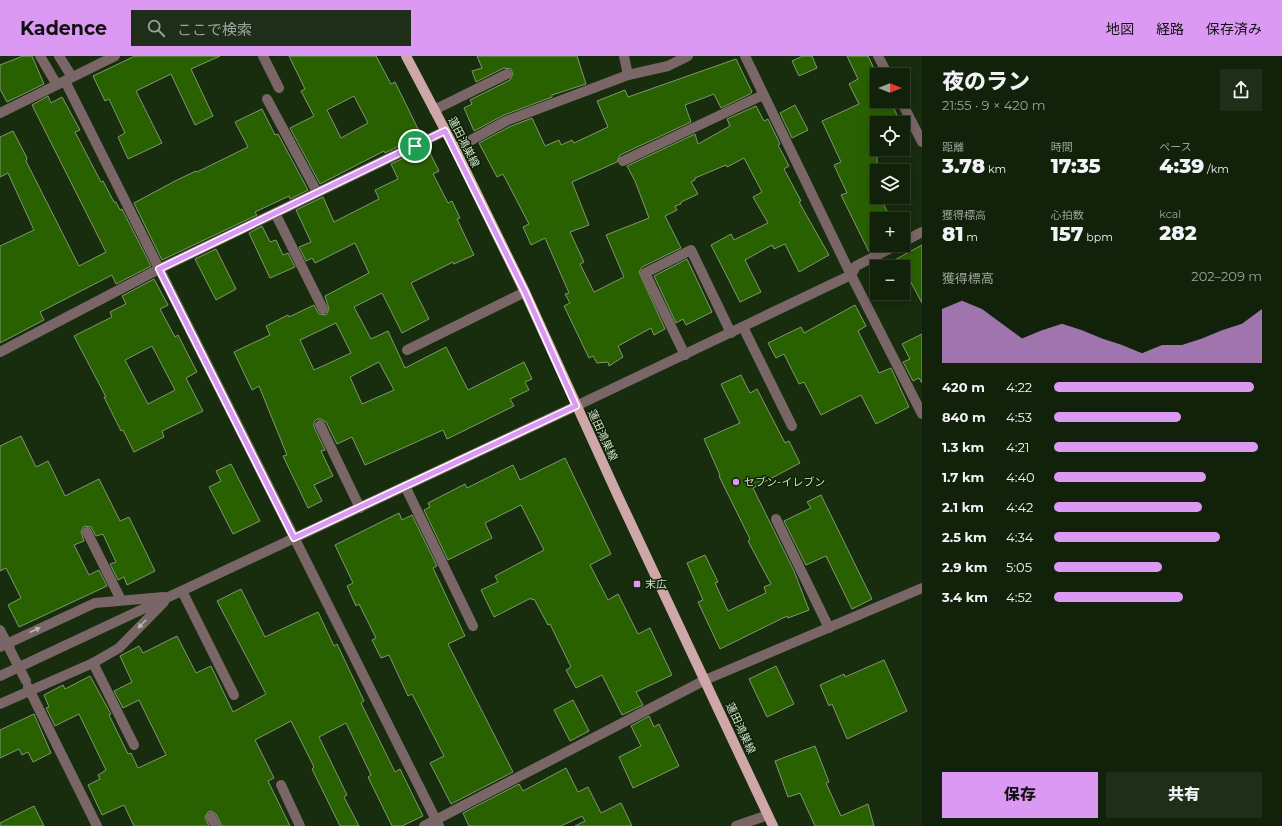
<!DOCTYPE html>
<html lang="ja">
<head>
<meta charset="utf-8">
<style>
  body { margin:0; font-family:Montserrat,"Noto Sans JP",sans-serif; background:#1f2e18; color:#f1f3f6; height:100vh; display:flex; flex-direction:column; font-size:15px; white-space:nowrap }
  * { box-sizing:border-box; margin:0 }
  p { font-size:13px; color:#9ca39c }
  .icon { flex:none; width:22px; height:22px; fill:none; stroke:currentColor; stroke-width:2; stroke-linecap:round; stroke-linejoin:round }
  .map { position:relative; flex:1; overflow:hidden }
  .panel { display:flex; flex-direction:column; background:#12210a; width:360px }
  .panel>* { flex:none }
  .needle { width:26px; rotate:90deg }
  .tools { position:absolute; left:870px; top:12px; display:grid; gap:8px }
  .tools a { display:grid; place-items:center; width:40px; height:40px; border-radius:0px; background:#12210a; box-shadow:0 2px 10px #0003,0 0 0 1px #313e2b; font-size:20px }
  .pin { position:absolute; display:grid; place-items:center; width:34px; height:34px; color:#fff; margin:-17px; border:2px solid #fff; border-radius:50%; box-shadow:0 1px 4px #0007 }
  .round { display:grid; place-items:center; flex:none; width:42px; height:42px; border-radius:0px; background:#1f2e18 }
  .headline { display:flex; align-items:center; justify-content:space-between; height:68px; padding:0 20px }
  h1 { font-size:22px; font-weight:800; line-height:30px }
  .figures { display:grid; grid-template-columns:repeat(3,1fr); gap:6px; height:68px; padding:4px 20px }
  .figures div { display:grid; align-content:center }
  .figures b { font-size:20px; font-weight:800 }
  .figures small { font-size:11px; font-weight:400 }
  .figures p { font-size:11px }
  .chart { height:112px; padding:8px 20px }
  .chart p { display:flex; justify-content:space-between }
  .chart svg { width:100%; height:72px; margin-top:4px; fill:#dc99f4; opacity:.7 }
  .cta { display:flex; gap:8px; margin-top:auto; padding:8px 20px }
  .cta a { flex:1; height:46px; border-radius:0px; background:#dc99f4; color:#111; font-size:16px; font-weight:800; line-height:46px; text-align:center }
  .cta a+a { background:#1f2e18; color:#f1f3f6 }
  ul { padding:0 20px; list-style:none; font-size:13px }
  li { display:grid; grid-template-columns:64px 48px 1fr; align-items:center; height:30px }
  li i { height:10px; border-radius:5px; background:#dc99f4 }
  header { display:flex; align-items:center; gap:24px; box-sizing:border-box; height:56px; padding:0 20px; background:#dc99f4; color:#111 }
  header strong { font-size:19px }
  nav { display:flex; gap:22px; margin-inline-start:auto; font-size:14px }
  .search { width:280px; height:36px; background:#1f2e18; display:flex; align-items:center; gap:10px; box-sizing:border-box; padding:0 14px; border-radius:0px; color:#9ca39c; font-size:15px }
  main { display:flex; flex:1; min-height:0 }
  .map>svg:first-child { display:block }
</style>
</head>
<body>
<header>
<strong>Kadence</strong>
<div class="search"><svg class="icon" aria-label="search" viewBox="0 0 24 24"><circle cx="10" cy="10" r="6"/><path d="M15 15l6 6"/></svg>ここで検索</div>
<nav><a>地図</a><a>経路</a><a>保存済み</a></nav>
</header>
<main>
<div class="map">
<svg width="922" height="770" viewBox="0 0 922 770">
  <rect width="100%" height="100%" fill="#182c0e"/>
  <g fill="#2a6100" stroke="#7f9774" fill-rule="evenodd">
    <polygon points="23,0 32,0 44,28 7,46 0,33 0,9"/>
    <polygon points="135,0 220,0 191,13 213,60 195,69 171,18 136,35 162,87 128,103 118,81 125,77 109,43 105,45 93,20"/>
    <path d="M289,0H376L391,28L395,26L421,79L385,97L384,95L320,128L290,72L314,60L301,35L305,33ZM354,40L368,67L341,82L327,54Z"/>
    <polygon points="477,0 577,0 586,28 552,39 552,41 504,59 474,75 464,52 472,48 470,44 510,24 513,18 511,13 504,12 476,26 472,15 482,12"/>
    <polygon points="803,0 812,0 817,12 799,20 792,5"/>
    <polygon points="847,0 868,0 877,19 877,45 890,45 901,67 877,67 877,141 880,141 891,163 877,163 877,192 869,196 841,139 847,137 834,109 841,106 822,65 859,48 849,28 858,23"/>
    <polygon points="736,3 752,36 750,38 721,52 714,38 685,49 691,66 620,99 617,106 572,126 589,169 570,176 584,206 580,208 594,236 624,221 606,179 649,162 635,125 627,110 695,78 698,88 730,70 727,63 756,50 764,65 768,63 780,88 778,89 789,110 784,113 801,145 799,146 829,199 799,216 785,188 774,193 772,189 745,204 761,236 740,246 711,189 731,178 734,184 768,167 753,141 762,136 744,102 727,111 726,109 695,122 695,124 691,126 698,138 681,146 681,148 675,150 677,154 665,160 681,192 642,211 639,216 665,273 654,279 651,272 618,290 623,301 609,310 608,306 597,307 593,300 589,302 564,250 570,247 565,238 569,237 545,182 531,189 523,171 529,168 503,118 497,121 479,87 509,71 532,62 545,90 559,84 561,89 572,84 574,87 608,71 597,45 625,34 628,41"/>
    <polygon points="48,40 51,47 62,41 80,74 75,76 101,126 103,125 114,146 116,146 120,154 122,153 151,210 116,228 112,219 40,256 44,264 0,287 0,190 34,174 8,117 0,121 0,81 13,75 27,102 26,105 79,210 106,196 32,49"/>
    <polygon points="795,49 808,74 792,82 780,57"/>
    <polygon points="262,53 275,79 278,78 308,134 290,143 289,140 255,156 257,159 162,204 134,147 175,125 196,115 197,116 248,91 235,66"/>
    <path d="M427,91L439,115L433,118L448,147L452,145L460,162L457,163L474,199L454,208L453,206L411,227L429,263L402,277L382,237L354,251L371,283L388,275L405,312L446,291L468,334L524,306L532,323L525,326L529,334L510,343L514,350L447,383L443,374L365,409L352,381L337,388L326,366L321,363H317L314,366V371L325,394L321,395L333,420L314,429L322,445L308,452L283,400L287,399L259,330L252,334L234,296L270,279L266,270L288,259L289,261L314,249L319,258L326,259L329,253L325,240L369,217L355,187L315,207L312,202L306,205L299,191L311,186L296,154L323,141L334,166L379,143L375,134L398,123L391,108ZM336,267L351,297L314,314L300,284ZM379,306L394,334L362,348L350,321Z"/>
    <polygon points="262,170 270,186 276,184 283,199 288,197 295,211 270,222 249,177"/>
    <polygon points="922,189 922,247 907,219 903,221 903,211 885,211 891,206"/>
    <polygon points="216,193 236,233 216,244 195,203"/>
    <polygon points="687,203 712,256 686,269 683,263 676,267 654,220"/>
    <path d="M154,223L168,249L160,253L175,281L178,279L197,316L186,322L203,355L162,375L164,381L134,396L123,374L121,375L104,341H106L74,280L112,261L110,256L126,248L122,240ZM152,290L175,334L148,348L125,304Z"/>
    <polygon points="855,249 866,270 858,275 879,317 891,312 909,351 876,368 861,339 821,359 804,326 799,328 784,298 776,302 768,287 801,271 804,277"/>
    <polygon points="922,278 922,327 919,322 913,325 903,306 910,303 902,288"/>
    <polygon points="741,319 750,337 757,333 785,387 789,385 800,407 753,432 794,515 809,554 788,562 787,560 720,593 698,546 703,544 687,507 705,499 718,526 715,527 728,555 766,537 764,531 771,528 748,485 750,483 719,420 720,419 704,383 740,367 721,328"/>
    <polygon points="21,380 36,411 48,405 65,440 99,423 120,465 129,461 155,515 127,529 124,521 118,524 110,508 116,506 103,478 96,480 91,471 84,470 81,476 84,485 74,489 89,519 99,514 107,530 19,571 8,549 21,542 6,512 0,515 0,390"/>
    <polygon points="565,402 611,498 590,509 608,544 618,538 638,578 650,572 672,619 636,636 643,649 622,659 602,619 576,632 566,614 571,611 550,568 548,569 534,543 532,544 531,542 494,561 481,534 498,526 495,520 544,494 521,449 485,467 492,482 448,504 424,454 430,451 428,447 465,428 467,432 513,409 520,424"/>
    <polygon points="231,408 260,465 233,478 209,431 221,425 216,415"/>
    <polygon points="821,439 872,543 852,553 826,500 806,509 784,465 811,452 807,446"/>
    <polygon points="399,457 402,464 412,459 437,510 433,512 465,580 448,588 513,716 451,748 430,707 444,700 412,638 408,640 389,599 381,602 372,584 376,582 359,548 356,550 347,530 353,527 335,489"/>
    <polygon points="241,533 265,581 318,556 334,590 337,588 364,645 361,647 395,716 400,713 423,760 402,770 392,770 368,721 371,719 346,667 319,681 347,739 344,741 359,770 340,770 312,713 314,711 291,665 255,684 274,722 268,725 290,770 222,770 216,758 211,755 208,756 205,761 209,770 134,770 124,749 102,759 88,729 100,723 98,719 106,714 79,658 55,670 46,652 49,651 44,639 63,629 65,633 90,620 111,658 109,659 128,698 131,697 138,712 166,699 139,644 123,652 114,635 132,626 120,600 139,590 143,597 177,580 196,617 211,610 233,656 266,638 217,545"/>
    <polygon points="884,604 907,655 847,683 832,648 829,650 820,629 844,618 845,621"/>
    <polygon points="776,610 794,648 767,661 749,623"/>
    <polygon points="573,644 589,675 570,685 554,654"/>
    <polygon points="34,658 51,697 33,706 28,696 22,699 19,693 0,702 0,674"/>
    <polygon points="649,660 654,671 659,668 679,710 633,732 619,701 641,690 631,670"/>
    <polygon points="815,690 829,726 826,727 841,760 868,748 874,770 815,770 800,737 788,741 775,705"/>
    <polygon points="566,712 578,736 588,731 601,757 621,747 632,770 575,770 585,765 582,760 561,770 469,770 463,757 519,728 523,735"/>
    <polygon points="34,750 44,770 0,770 0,767"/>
  </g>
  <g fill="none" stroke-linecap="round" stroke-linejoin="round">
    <g stroke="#7b6667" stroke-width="10">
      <polyline points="40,0 57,29"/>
      <polyline points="59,0 72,21"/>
      <polyline points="263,0 279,32"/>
      <polyline points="624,0 628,19"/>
      <polyline points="745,0 851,219 922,358"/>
      <polyline points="878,0 888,19"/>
      <polyline points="65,25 439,770"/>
      <polyline points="267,43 317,136"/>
      <polyline points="901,45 922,86"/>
      <polyline points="434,54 507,18"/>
      <polyline points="0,57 115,0"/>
      <polyline points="455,93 506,65 628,19 668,10 688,0"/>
      <polyline points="623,105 763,39"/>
      <polyline points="275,157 323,253"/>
      <polyline points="903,186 922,176"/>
      <polyline points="743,271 792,370"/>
      <polyline points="407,294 525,236"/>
      <polyline points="0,296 159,213 445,75"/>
      <polyline points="685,299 645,217 691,194 731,277"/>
      <polyline points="320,369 360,452"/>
      <polyline points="405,430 473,570"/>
      <polyline points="776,463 829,572"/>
      <polyline points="87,476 121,544"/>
      <polyline points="182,535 234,639"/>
      <polyline points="0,574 10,593"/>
      <polyline points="0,591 95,547 164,541"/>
      <polyline points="93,607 134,689"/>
      <polyline points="0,620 576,350 851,219 856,210 897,189"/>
      <polyline points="28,631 97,770"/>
      <polyline points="0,648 93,607 119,592 164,546"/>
      <polyline points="281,729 300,770"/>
      <polyline points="211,761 216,770"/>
      <polyline points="424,770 705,624 922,532"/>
      <polyline points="736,770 768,759"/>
    </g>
    <polyline stroke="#d0a7a8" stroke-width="10" points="406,0 455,93 525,236 617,438 773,770"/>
    <polyline stroke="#7b6667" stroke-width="10" points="10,594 26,625"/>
  </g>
  <defs><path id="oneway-solid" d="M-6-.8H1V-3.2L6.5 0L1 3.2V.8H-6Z"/></defs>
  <g fill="#b6b9ad">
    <use href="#oneway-solid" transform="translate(142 568) rotate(135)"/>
    <use href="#oneway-solid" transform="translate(35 574) rotate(-25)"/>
  </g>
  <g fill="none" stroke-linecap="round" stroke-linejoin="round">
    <g stroke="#fff" stroke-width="8">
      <polygon id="route" points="445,75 525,236 576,350 294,482 159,213"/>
    </g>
    <use href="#route" stroke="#dc99f4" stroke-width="5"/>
  </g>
  <g fill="#dc99f4" stroke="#0e2205" stroke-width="1.5">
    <circle cx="736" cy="426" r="4"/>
    <rect x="633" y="524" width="8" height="8" rx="2"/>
  </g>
  <g text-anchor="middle" stroke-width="3" stroke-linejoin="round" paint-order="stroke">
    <g font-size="11" fill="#d0ddcb" stroke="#0e2205">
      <text transform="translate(464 86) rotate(63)" y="4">蓮田鴻巣線</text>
      <text transform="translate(603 379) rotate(65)" y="4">蓮田鴻巣線</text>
      <text transform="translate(741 672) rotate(65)" y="4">蓮田鴻巣線</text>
    </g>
    <g font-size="11" fill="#d0ddcb" stroke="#0e2205" text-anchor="start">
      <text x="744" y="430">セブン-イレブン</text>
      <text x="645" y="532">末広</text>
    </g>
  </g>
</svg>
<div class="tools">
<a><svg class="needle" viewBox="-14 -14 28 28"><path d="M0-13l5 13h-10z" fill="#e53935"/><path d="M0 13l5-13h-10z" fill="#9ca39c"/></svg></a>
<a><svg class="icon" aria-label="locate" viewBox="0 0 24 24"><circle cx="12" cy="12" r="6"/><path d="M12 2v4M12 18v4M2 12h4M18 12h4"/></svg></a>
<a><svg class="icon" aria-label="layers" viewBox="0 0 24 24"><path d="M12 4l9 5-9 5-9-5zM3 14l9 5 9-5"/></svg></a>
<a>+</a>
<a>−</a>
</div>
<div class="pin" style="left:415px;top:90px;background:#1e9e55"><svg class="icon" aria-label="arrive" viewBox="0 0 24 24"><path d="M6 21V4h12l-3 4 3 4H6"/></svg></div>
</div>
<section class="panel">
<div class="headline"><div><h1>夜のラン</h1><p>21:55 · 9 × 420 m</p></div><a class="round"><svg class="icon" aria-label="share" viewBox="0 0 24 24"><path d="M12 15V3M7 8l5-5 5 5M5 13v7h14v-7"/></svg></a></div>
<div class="figures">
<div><p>距離</p><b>3.78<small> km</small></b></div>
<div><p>時間</p><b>17:35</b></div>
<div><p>ペース</p><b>4:39<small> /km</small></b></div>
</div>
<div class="figures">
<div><p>獲得標高</p><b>81<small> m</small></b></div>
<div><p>心拍数</p><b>157<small> bpm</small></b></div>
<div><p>kcal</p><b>282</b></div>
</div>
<div class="chart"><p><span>獲得標高</span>202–209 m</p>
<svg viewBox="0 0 160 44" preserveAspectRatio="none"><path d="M0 44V11L10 6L20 11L30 20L40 29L50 24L60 20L70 24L80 29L90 33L100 38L110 33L120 33L130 29L140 24L150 20L160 11V44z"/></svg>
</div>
<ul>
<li><b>420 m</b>4:22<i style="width:96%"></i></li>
<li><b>840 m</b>4:53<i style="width:61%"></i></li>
<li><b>1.3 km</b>4:21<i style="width:98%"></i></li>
<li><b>1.7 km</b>4:40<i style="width:73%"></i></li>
<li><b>2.1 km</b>4:42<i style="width:71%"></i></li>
<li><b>2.5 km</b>4:34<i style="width:80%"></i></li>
<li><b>2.9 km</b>5:05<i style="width:52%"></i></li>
<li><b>3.4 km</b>4:52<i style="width:62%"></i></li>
</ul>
<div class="cta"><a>保存</a><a>共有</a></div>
</section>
</main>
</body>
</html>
